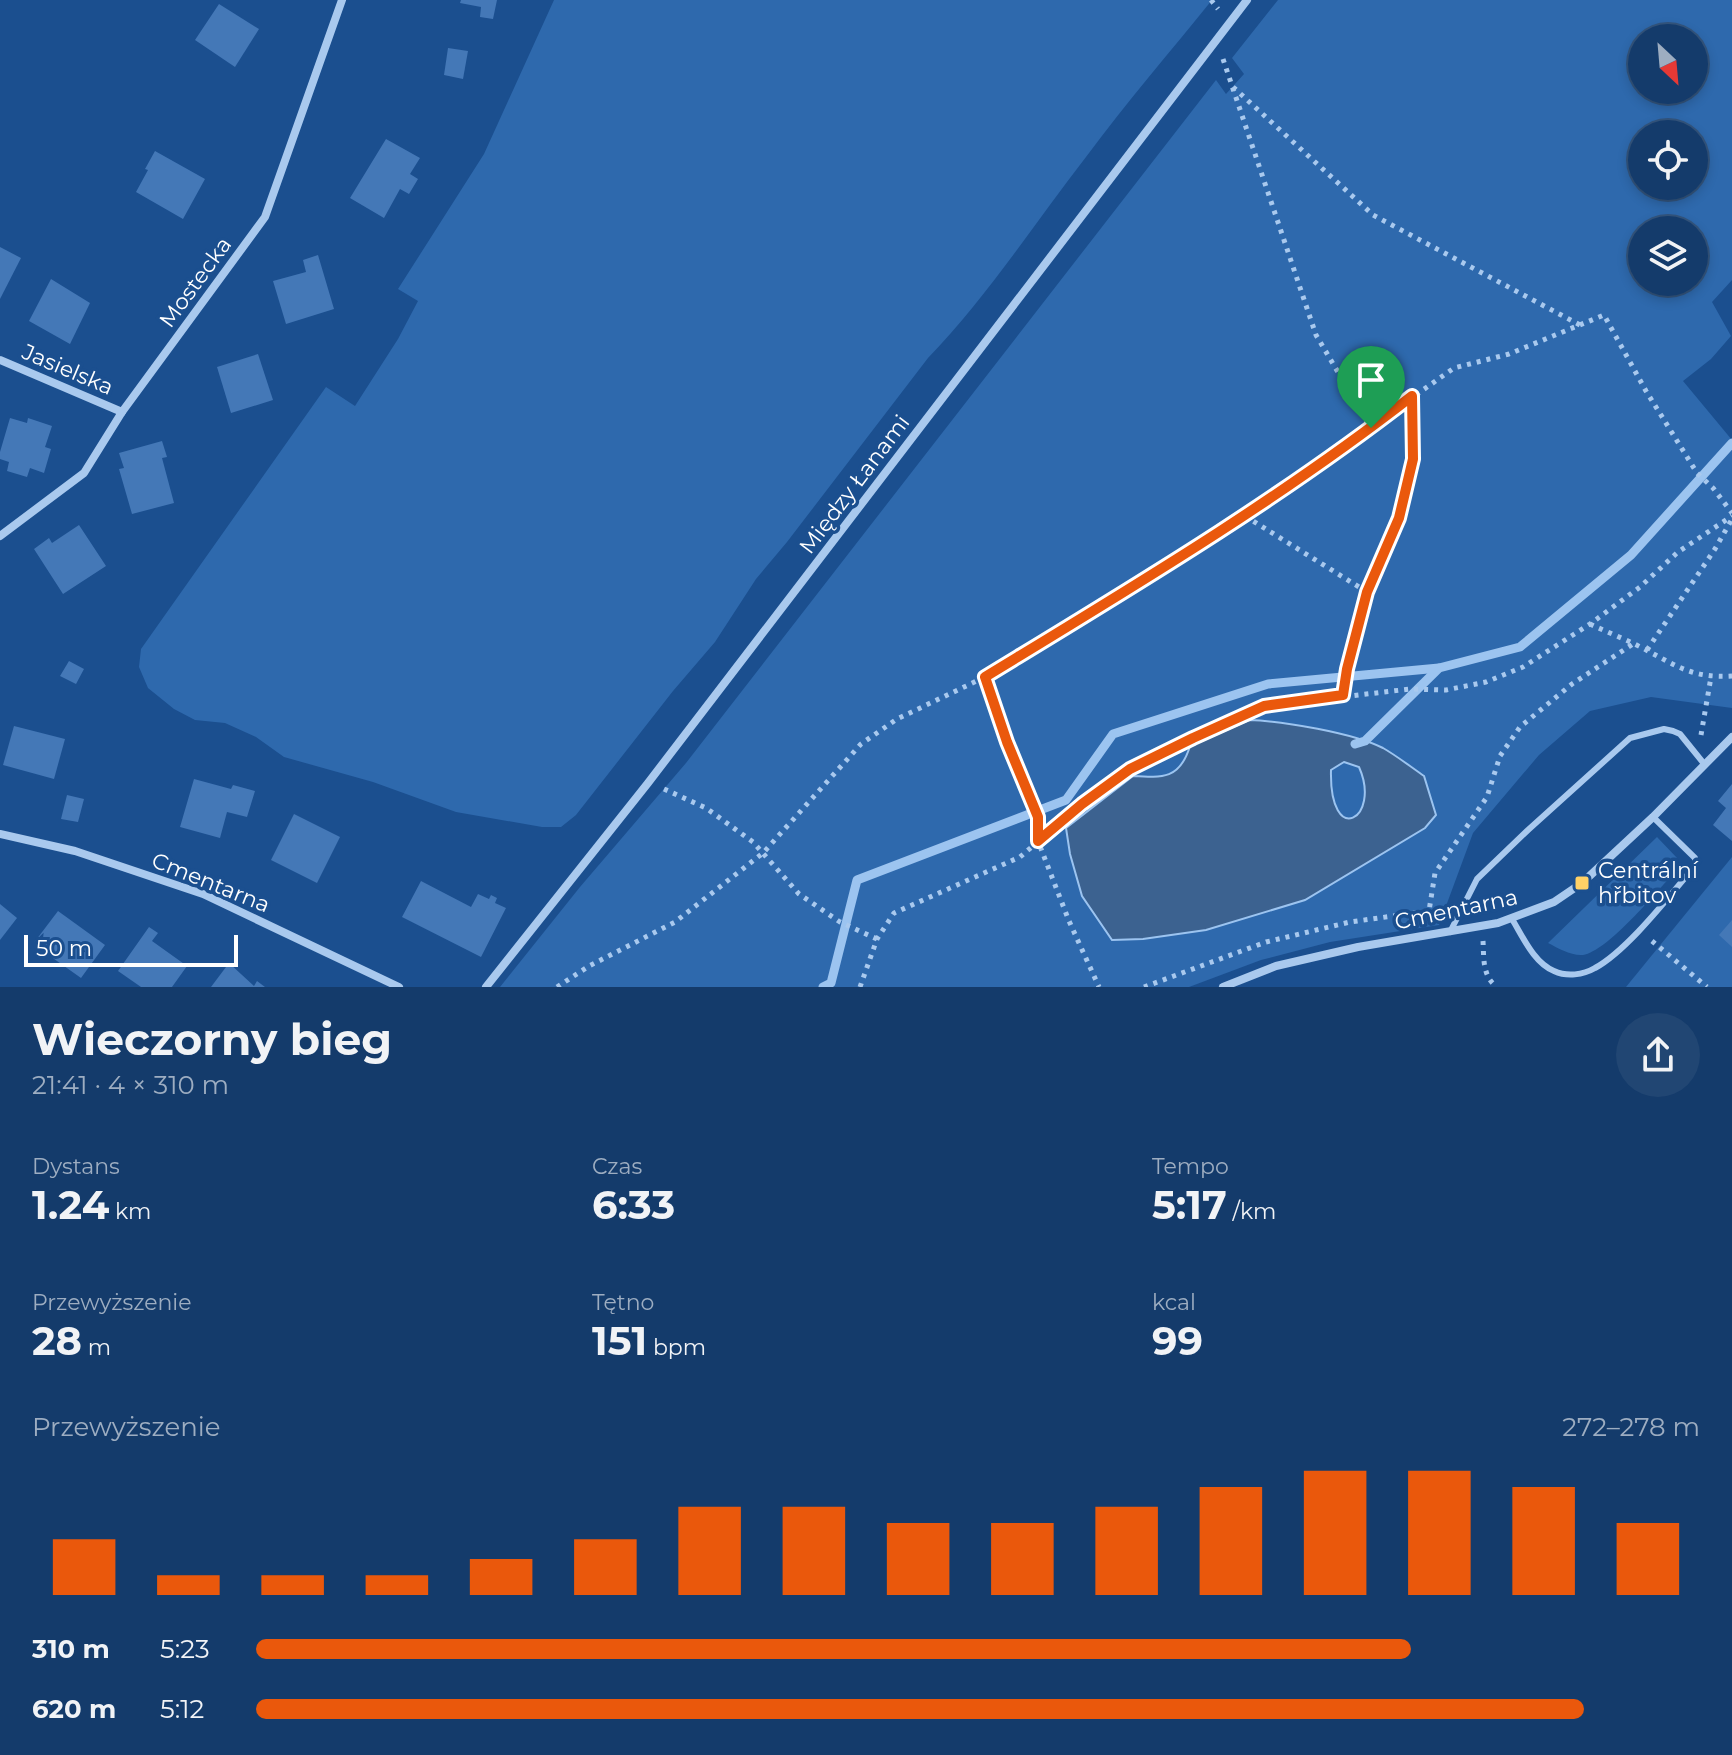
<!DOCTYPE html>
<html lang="pl">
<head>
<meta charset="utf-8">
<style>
  body { margin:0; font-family:Montserrat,sans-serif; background:#214673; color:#f1f3f6; height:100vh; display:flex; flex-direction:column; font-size:30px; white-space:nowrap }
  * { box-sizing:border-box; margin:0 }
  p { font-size:26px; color:#9dadc1 }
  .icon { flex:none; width:44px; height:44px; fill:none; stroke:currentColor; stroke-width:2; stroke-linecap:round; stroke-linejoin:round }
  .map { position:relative; height:987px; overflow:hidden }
  .side { display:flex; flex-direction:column; background:#143b6b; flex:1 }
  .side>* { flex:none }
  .needle { width:52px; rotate:154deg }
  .buttons { position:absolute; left:1628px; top:24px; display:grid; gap:16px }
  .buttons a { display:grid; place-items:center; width:80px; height:80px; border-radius:50%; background:#143b6b; box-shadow:0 4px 12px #0003,0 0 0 2px #33557e; font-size:40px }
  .scale { position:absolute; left:24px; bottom:20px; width:214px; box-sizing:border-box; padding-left:8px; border:4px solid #fff; border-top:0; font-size:22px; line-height:28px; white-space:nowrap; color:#fff; -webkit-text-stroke:6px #1b4f8f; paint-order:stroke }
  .pin { position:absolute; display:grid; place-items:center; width:68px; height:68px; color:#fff; margin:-82px -34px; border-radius:50% 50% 50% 0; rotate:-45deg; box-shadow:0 0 8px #0007 }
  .pin .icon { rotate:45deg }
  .round { display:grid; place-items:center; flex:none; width:84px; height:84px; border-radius:42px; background:#214673 }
  .head { display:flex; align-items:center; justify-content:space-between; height:136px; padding:0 32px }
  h1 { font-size:44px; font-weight:700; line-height:60px }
  .figures { display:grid; grid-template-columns:repeat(3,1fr); gap:12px; height:136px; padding:8px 32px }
  .figures div { display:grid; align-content:center }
  .figures b { font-size:40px; font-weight:700 }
  .figures small { font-size:22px; font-weight:400 }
  .figures p { font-size:22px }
  .chart { height:224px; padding:16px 32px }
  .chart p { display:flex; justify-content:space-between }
  .chart svg { width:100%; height:144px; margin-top:8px; stroke:#ea580c; stroke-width:6 }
  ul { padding:0 32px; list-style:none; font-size:26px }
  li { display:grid; grid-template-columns:128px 96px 1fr; align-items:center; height:60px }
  li i { height:20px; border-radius:10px; background:#ea580c }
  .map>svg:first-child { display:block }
</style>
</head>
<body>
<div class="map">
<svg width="1732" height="987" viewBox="0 0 1732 987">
  <rect width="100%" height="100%" fill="#1b4f8f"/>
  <g fill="#2e69ad" fill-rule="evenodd">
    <path d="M554,0H1212C1170,52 1126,103 1086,157C1034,224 987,297 928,358L787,542L756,579L715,642L673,691L576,815L561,827H542L456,812L373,782L284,757L256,737L225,723L195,720L174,709L148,688L139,667L141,649L326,387L355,406L398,339L418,301L398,289L484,154Z"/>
    <path d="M1278,0H1732V280L1712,302L1731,336L1711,359L1683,381L1732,440V708L1651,697L1590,711L1539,755L1473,833L1439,925L1330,942L1261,960L1189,987H500L580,887L686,763L1216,80L1226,94L1244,74L1232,58ZM1642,38H1694V90H1642ZM1642,134H1694V186H1642ZM1642,230H1694V282H1642Z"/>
    <path d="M1657,837L1677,858L1675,872C1656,892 1608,951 1583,955C1571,956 1558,948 1548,943Z"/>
    <polygon points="1732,857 1732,987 1626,987"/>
  </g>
  <path fill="#3c6290" stroke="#9cc4f0" stroke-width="2" fill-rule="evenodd" d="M1249,720C1283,721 1353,733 1383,748C1397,756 1411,767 1424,776L1436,815L1425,828L1305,900L1206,930L1143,939L1112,940L1082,896L1070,854L1066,828L1133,776C1163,778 1180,779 1190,746ZM1344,762L1359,767C1382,819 1329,849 1331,770Z"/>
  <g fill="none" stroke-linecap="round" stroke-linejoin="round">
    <g stroke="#9cc4f0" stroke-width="9">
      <polyline points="1355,744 1365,741 1439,668 1520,647 1631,555 1732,443"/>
      <polyline points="823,987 831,983 857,880 1066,800 1113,734 1268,684 1439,668"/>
    </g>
  </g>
  <g fill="#4478b7">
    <polygon points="461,0 497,0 493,19 480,17 481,7 460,3"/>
    <polygon points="219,4 259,29 235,67 195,40"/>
    <polygon points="448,48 468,51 463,79 444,75"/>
    <polygon points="386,139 420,158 410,174 418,179 409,194 400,189 384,218 350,198"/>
    <polygon points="155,151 205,179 183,219 136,192 148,170 145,169"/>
    <polygon points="0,247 21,258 0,299"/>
    <polygon points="318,255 334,309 286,324 273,281 306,272 303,260"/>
    <polygon points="51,279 90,303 70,344 29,321"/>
    <polygon points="258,354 273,400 231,413 217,367"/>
    <polygon points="10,418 27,423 28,418 52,426 45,447 51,449 44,473 30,468 27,477 7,471 9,462 0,459 0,452"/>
    <polygon points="162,441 167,457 162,458 174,503 132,514 119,469 124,468 119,453"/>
    <polygon points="79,525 106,566 63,594 34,549 49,538 52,543"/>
    <polygon points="69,661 84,669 76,684 60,676"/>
    <polygon points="14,726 65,739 54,779 3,765"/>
    <polygon points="194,779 231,789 233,785 255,791 247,817 227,812 220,838 180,827"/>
    <polygon points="1732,784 1732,841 1713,825 1726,808 1718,801"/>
    <polygon points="67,795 84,799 78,822 61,819"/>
    <polygon points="294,814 340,837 317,883 271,860"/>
    <polygon points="421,881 471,907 478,894 489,899 491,895 497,898 495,903 506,908 481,957 402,917"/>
    <polygon points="0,904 17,918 0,940"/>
    <polygon points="58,911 105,945 81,978 33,944"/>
    <polygon points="1732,920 1732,947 1719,935"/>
    <polygon points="149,927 158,933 152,941 187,966 172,987 141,987 118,971"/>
    <polygon points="229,963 254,986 257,981 265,987 211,987"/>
  </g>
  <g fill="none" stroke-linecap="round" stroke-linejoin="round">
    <g stroke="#a9c9ee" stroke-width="5" stroke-dasharray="4 6" stroke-linecap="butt">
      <polyline points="1211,0 1218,9"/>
      <polyline points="1223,59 1316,335 1371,428"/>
      <polyline points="1233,87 1373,215 1580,325"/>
      <polyline points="1245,516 1367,592"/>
      <path d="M1590,624C1609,633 1630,641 1648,651C1680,668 1694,678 1732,676"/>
      <polyline points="1647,650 1715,549 1732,519"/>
      <polyline points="985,677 1007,742 1038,817 1038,841 1069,921 1099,987"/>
      <polyline points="1343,695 1347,669 1367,592 1399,518 1413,459 1412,397"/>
      <polyline points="1701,735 1711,677"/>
      <polyline points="664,789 706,808 753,842 799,894 840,922 877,939"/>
      <path d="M1483,941C1484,958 1482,976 1497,987"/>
      <polyline points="1652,941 1707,987"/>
      <polyline points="557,987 589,966 675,922 763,853 861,744 897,719 985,677 1171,565 1245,516 1454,368 1509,354 1604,315 1646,391 1697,473 1713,488 1732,513"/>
      <polyline points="860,987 877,939 894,913 1020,857 1082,804 1130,769 1264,706 1410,689 1446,690 1486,682 1523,667 1590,624 1640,587 1678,552 1732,516"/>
      <polyline points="1144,987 1266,942 1350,922 1429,911 1435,873 1487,797 1500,756 1520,727 1572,684 1633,644"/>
    </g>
    <g stroke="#a9c9ee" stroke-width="6">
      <path d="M1512,919C1523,937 1534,963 1554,971C1567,977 1583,975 1595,968C1628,950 1670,895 1695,866V858L1653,817"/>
      <polyline points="1450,932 1477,879 1528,830 1630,738 1664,729 1673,731 1680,734 1705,765"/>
    </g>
    <g stroke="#a9c9ee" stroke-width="8">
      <polyline points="0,360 122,412"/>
      <polyline points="0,536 84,473 122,412 265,217 342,0"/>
      <polyline points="0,834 75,851 203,894 399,987"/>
      <polyline points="486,987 648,783 1247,0"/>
      <polyline points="1223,987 1276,966 1358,947 1498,923 1554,902 1582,883 1653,817 1732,737"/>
    </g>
  </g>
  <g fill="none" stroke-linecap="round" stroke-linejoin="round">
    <g stroke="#fff" stroke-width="16">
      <path id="route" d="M1412,396L1413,459L1399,518L1367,592L1347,669L1343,695L1264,706L1193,738L1130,769L1082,804L1038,841V817L1007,742L985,677C1131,588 1277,501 1412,396Z"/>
    </g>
    <use href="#route" stroke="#ea580c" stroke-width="10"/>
  </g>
  <rect fill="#ffd166" stroke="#1b4f8f" stroke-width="3" x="1574" y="875" width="16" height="16" rx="4"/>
  <g text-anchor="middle" stroke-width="7" stroke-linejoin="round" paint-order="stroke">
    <g font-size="22" fill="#fff" stroke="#1b4f8f">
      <text transform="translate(195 282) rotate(-54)" y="8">Mostecka</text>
      <text transform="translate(68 369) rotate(23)" y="8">Jasielska</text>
      <text transform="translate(854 484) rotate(-53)" y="8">Między Łanami</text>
      <text transform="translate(211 882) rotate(22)" y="8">Cmentarna</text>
      <text transform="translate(1456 909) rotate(-12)" y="8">Cmentarna</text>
    </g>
    <g font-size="22" fill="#fff" stroke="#1b4f8f" text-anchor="start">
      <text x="1598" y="878">Centrální<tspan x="1598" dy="25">hřbitov</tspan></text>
    </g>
  </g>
</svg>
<div class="buttons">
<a><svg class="needle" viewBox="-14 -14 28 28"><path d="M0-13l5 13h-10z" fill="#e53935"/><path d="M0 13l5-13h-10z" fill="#9dadc1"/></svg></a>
<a><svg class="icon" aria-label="locate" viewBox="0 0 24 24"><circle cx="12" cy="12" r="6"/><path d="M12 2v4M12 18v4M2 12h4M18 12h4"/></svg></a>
<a><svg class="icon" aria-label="layers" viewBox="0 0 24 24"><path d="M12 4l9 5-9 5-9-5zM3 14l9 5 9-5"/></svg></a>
</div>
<div class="scale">50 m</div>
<div class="pin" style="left:1371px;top:428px;background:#1e9e55"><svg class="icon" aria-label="arrive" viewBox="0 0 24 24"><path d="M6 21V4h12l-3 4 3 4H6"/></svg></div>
</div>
<section class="side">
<div class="head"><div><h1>Wieczorny bieg</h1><p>21:41 · 4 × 310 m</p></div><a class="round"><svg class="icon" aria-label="share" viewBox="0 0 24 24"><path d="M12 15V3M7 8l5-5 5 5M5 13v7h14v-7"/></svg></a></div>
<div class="figures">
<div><p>Dystans</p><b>1.24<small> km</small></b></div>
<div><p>Czas</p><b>6:33</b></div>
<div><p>Tempo</p><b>5:17<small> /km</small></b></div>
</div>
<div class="figures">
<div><p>Przewyższenie</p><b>28<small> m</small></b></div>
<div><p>Tętno</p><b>151<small> bpm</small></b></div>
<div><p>kcal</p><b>99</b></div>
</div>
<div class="chart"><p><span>Przewyższenie</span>272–278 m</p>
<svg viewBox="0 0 160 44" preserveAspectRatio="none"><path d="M5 44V27M15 44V38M25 44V38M35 44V38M45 44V33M55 44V27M65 44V17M75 44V17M85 44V22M95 44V22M105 44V17M115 44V11M125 44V6M135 44V6M145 44V11M155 44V22"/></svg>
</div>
<ul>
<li><b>310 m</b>5:23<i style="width:80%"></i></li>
<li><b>620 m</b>5:12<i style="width:92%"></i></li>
</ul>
</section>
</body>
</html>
